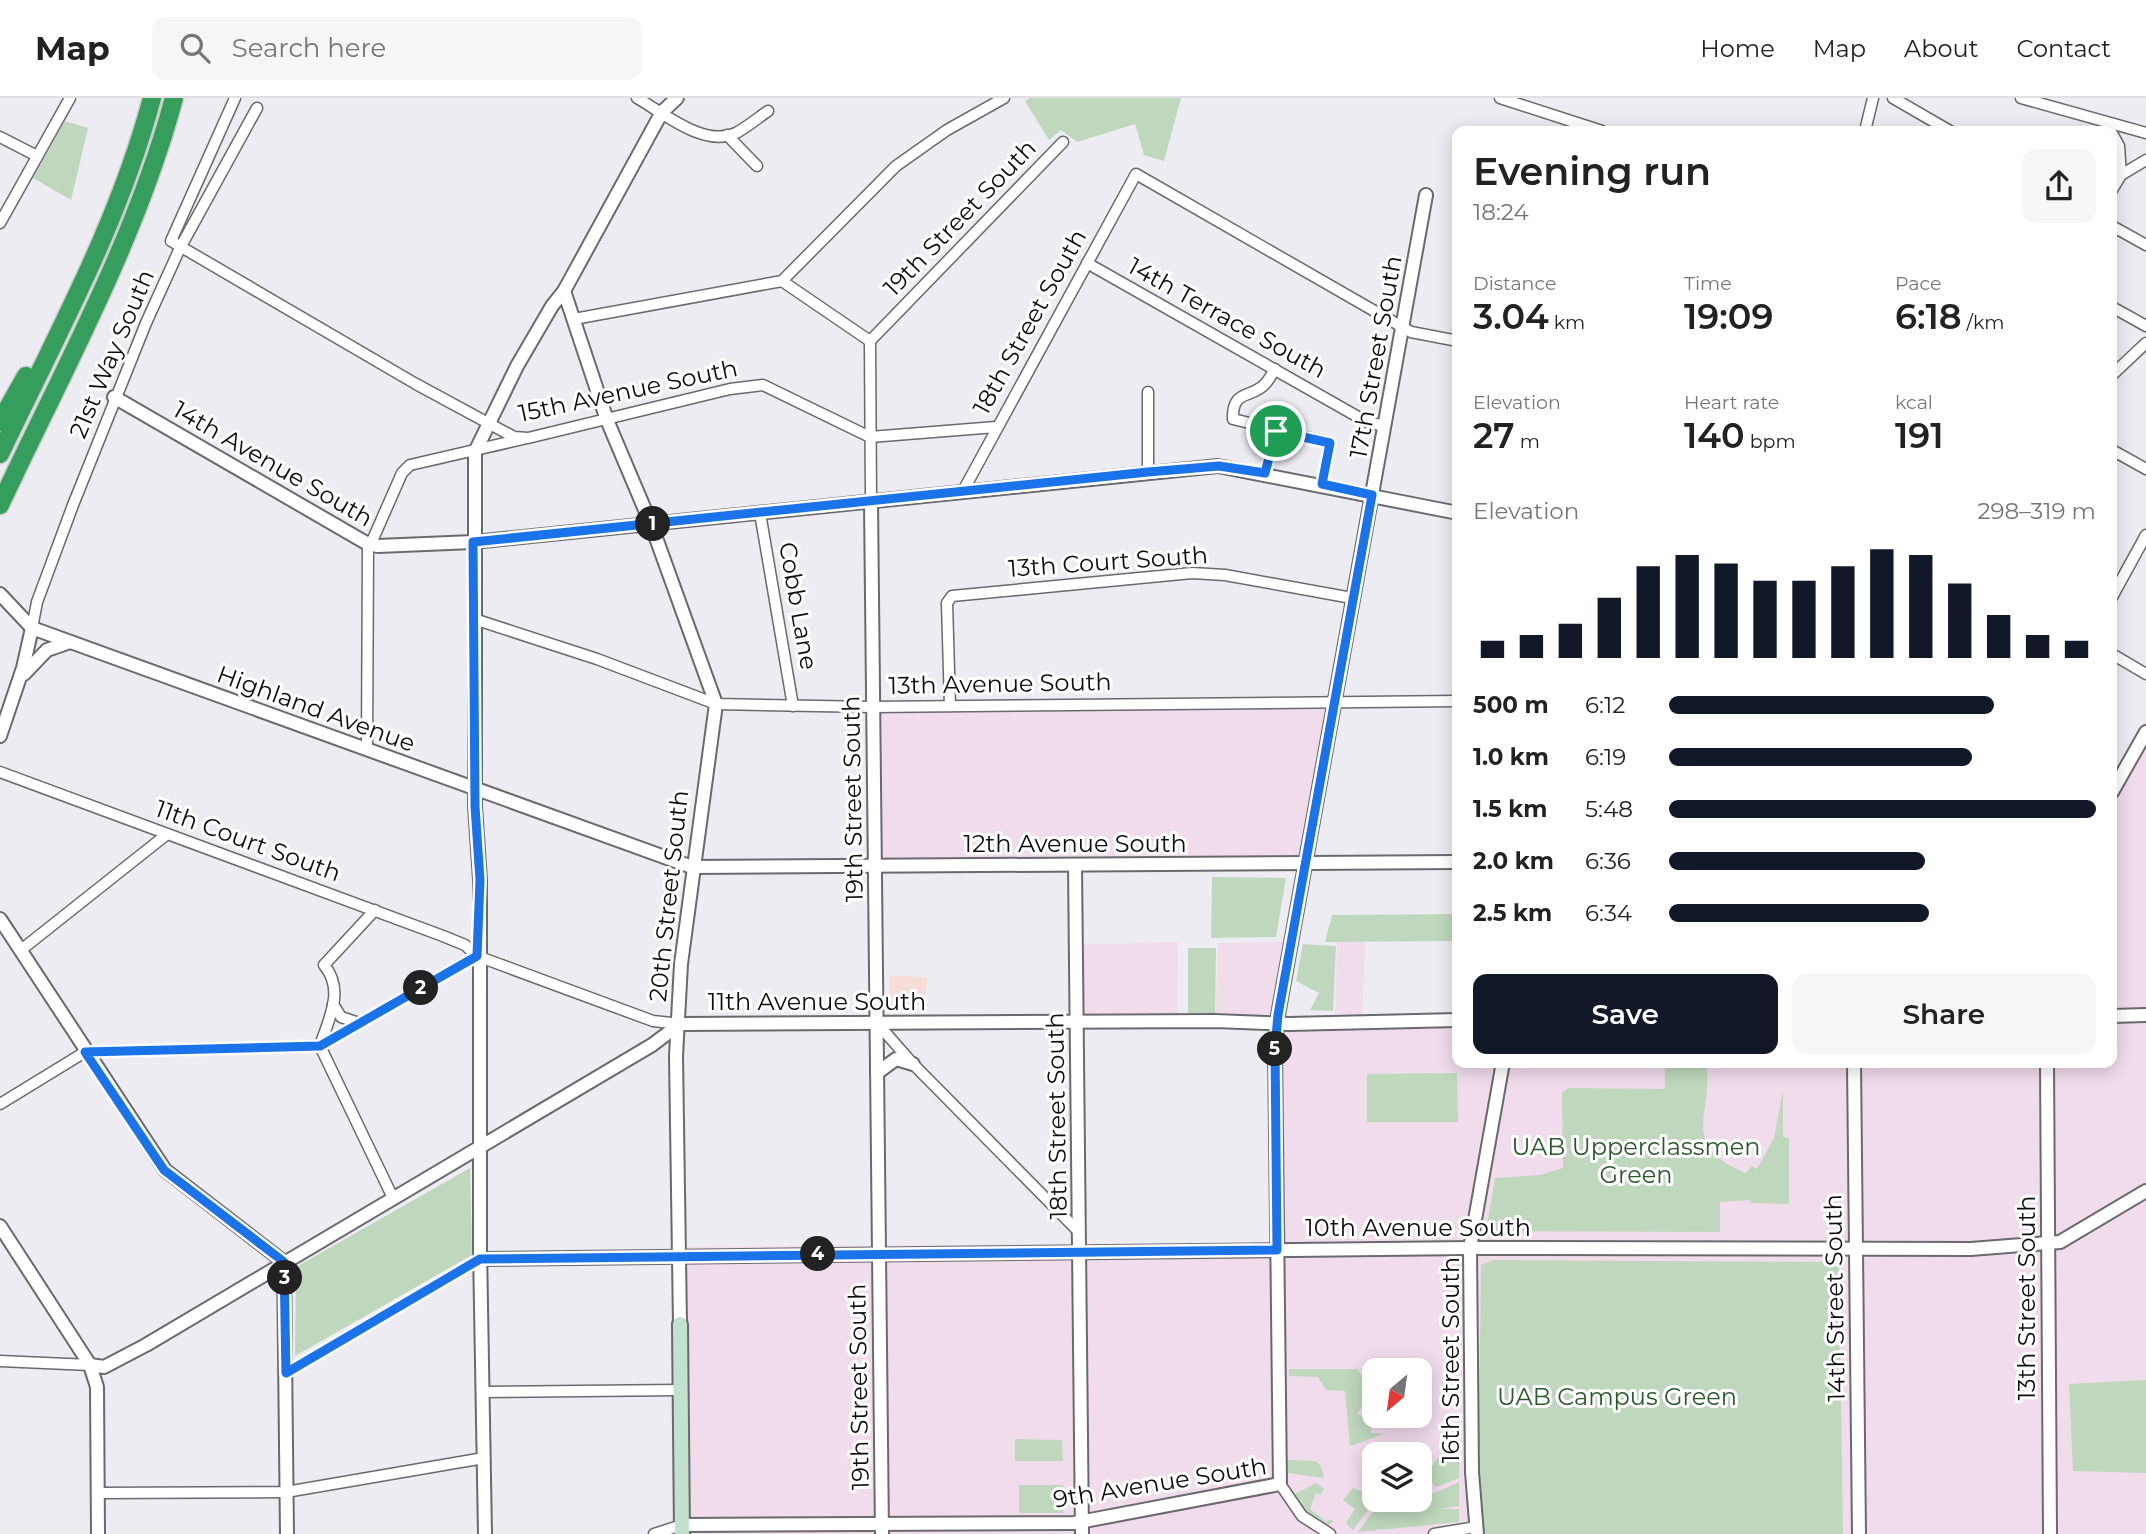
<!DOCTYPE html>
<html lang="en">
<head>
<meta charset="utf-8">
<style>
  body { margin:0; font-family:Montserrat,sans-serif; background:#f6f6f6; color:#222; height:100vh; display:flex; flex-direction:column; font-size:26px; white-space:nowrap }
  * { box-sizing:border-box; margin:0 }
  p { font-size:23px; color:#767676 }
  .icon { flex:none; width:38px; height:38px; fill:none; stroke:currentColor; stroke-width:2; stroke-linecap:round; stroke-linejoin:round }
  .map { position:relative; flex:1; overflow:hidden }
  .panel { position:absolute; left:1452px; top:28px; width:665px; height:942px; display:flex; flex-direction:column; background:#fff; border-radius:14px; box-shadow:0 4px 18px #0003 }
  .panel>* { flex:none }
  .needle { width:46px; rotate:209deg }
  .tools { position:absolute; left:1362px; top:1260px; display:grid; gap:14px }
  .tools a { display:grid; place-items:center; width:70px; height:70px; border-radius:14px; background:#fff; box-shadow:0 4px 18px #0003; font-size:35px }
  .pin { position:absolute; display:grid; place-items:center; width:60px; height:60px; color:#fff; margin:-30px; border:4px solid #fff; border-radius:50%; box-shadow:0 2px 7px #0007 }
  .km { position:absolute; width:35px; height:35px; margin:-18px; border-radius:50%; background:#222; color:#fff; font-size:19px; line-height:35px; text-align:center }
  .round { display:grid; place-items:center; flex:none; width:74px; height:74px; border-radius:14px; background:#f6f6f6 }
  .headline { display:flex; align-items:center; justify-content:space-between; height:119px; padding:0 21px }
  h1 { font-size:38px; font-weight:600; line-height:52px }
  .figures { display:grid; grid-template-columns:repeat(3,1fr); gap:10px; height:119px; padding:7px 21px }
  .figures div { display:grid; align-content:center }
  .figures b { font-size:35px; font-weight:600 }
  .figures small { font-size:19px; font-weight:400 }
  .figures p { font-size:19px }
  .chart { height:196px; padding:14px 21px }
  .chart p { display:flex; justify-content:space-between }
  .chart svg { width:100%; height:126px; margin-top:7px; stroke:#111827; stroke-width:6 }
  .button { display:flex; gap:14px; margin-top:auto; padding:14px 21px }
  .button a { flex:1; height:80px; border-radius:14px; background:#111827; color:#fff; font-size:28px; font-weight:600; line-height:80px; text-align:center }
  .button a+a { background:#f6f6f6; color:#222 }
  ul { padding:0 21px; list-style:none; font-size:23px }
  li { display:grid; grid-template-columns:112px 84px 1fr; align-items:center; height:52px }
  li i { height:18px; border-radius:9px; background:#111827 }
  header { display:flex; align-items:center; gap:42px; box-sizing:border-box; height:98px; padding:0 35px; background:#fff; border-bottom:2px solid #e0e0e0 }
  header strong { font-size:33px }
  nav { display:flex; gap:38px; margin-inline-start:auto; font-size:24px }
  .search { width:490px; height:63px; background:#f6f6f6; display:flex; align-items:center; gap:18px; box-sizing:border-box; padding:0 24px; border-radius:14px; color:#767676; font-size:26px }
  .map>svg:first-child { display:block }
</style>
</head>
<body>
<header>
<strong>Map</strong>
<div class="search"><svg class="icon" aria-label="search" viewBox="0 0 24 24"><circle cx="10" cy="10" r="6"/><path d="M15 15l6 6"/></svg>Search here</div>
<nav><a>Home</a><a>Map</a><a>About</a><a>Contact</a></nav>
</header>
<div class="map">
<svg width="2146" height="1436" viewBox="0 0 2146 1436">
  <rect width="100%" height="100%" fill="#edecf2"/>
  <polygon fill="#f7ddd7" points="889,878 928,879 924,908 889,908"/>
  <g fill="#f1dcec" fill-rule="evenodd">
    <polygon points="1334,604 1303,765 875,769 873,609"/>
    <path d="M2146,621V1436H686L684,1153L689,1149L1269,1145L1277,926L1077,924L1075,847L1178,844L1177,923L1215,922L1218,845L1289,844L1278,921L1335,922L1337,844H1365L1362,922H1458V964H2112V681ZM1374,1272H1419V1318H1374ZM1374,1356H1419V1402H1374Z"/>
  </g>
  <g fill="#bfd8bd">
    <polygon points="1030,0 1181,0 1164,63 1144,57 1135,26 1077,44 1061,32 1049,42 1025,3"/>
    <polygon points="65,23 88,30 71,102 33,80"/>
    <polygon points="1212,779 1286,780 1276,839 1211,840"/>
    <polygon points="1458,816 1458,843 1325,844 1332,817"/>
    <polygon points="1303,846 1336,848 1333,913 1310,912 1319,895 1296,883"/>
    <polygon points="1188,850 1216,850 1215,915 1188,915"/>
    <path d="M1682,964L1706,965C1714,1018 1677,1046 1746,1075L1752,1068L1757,1071L1774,1040L1783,992V1039L1789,1040V1106L1751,1105L1750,1102L1720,1104V1134L1486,1133L1495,1080L1540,1077L1563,1070L1562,994L1569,990L1665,991V966Z"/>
    <polygon points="1457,975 1458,1024 1367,1024 1367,976"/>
    <polygon points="470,1070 472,1157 295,1258 296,1169"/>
    <polygon points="1493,1162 1839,1164 1843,1436 1483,1436 1478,1390 1481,1167"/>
    <polygon points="1289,1271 1357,1271 1373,1293 1357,1316 1364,1319 1363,1324 1371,1326 1371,1335 1384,1336 1350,1348 1345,1293 1326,1292 1318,1279 1289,1278"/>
    <polygon points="2146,1282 2146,1375 2073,1373 2069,1286"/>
    <polygon points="1015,1341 1062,1342 1063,1363 1015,1363"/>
    <polygon points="1439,1359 1459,1360 1459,1380 1436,1389 1425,1376"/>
    <polygon points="1288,1362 1315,1363 1321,1368 1324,1380 1288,1375"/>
    <polygon points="1459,1384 1459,1408 1440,1411 1459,1411 1459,1424 1358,1434 1381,1402 1419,1402"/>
    <polygon points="1316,1385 1324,1391 1320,1397 1316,1395 1310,1411 1327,1424 1330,1421 1333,1423 1328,1428 1307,1415 1295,1396"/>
    <rect x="1019" y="1387" width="44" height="28"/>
    <polygon points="1353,1390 1374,1398 1376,1402 1353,1432 1346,1425 1355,1411 1343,1402"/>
  </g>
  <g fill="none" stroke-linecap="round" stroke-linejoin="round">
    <g stroke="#6a696e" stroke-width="13">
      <g id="minor">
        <polyline points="235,0 171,143 416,286 514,339 528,340 730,291 763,287 870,339 996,329"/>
        <path d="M637,0C664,15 704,50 736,35C747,29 758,20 768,13"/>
        <polyline points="1500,0 1602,33"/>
        <polyline points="1893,0 1950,33"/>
        <polyline points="2021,0 2146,35"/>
        <polyline points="1865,33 1873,0"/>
        <polyline points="2112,35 2119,48 2121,77"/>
        <polyline points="727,37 757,68"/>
        <polyline points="0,39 37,58"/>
        <polyline points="2112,92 2121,77 2146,62"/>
        <polyline points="0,125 70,0"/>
        <polyline points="2112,128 2146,147"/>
        <polyline points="1087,165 1367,324 1385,328"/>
        <polyline points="782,183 870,243"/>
        <polyline points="2112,209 2146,228"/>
        <polyline points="574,221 782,183 896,68 947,32 1004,0"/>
        <path d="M1275,271C1272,276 1269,282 1265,286C1251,301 1232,291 1233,321L1330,345L1322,386"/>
        <polyline points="2112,277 2146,245"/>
        <polyline points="2112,352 2146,371"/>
        <polyline points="1148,374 1148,294"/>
        <polyline points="1265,375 1276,333"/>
        <polyline points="963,393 1136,76 1411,234 1458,243"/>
        <polyline points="871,404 870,243 1063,44"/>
        <polyline points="760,415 793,608"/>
        <polyline points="2112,499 2146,437"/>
        <polyline points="474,521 597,561 716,606 873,609 1458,603"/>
        <polyline points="32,530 37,504 73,407 146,225 180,150 257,10"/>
        <polyline points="2112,556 2146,576"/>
        <polyline points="950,608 947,505 952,498 1192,475 1225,477 1352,500"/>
        <polyline points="367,651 368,446 373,441 402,375 410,367 523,341"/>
        <polyline points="0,674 443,838 465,847 477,858"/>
        <polyline points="21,852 166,737"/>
        <polyline points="333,906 341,919 359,925"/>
        <polyline points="877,925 913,966 1079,1134"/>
        <polyline points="320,948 393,1100"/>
        <path d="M320,948C329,920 345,892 324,867L375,812"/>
        <polyline points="0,1006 85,954 320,948 477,858 653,923 680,926"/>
        <polyline points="0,1263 90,1267"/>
        <polyline points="286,1275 480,1161"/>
        <polyline points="483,1294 680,1292"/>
        <polyline points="1280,1386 1302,1418 1330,1436"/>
        <polyline points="98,1395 286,1394 484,1360"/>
        <polyline points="654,1436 682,1427"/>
        <polyline points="1434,1436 1476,1429"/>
      </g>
    </g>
    <g stroke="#6a696e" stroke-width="16">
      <g id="tertiary">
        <polyline points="564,193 607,322 651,426 716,606 681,866 676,958 680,1226"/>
        <polyline points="114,299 368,446 378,448 473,444 1218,368 1458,415"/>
        <polyline points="871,404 882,1436"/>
        <polyline points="0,496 32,530 692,769 1458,764"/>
        <polyline points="24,576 47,552 70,544"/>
        <polyline points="0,638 23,570 32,530"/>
        <polyline points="2112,694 2146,634"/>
        <polyline points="1075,768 1082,1436"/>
        <polyline points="0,821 165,1072 284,1164 287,1436"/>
        <polyline points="2112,918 2146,917"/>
        <polyline points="680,926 1215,923 1289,926 1458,922"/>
        <polyline points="1854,964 1859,1436"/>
        <polyline points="2047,964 2050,1436"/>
        <polyline points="877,975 896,961 913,966"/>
        <polyline points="0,1128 90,1267 97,1289 98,1436"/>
        <polyline points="480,1161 1470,1150 1971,1151 2060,1144 2146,1093"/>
        <polyline points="90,1267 104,1269 146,1247 652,947 680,926"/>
        <polyline points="682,1427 1074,1425 1280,1386 1275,949 1278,917 1426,97"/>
        <polyline points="485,1436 480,1151 480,782 475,708 475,354 517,268 552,208 564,193 662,14 677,0"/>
        <polyline points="1477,1436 1472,1374 1470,1150 1503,964"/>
      </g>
    </g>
    <g stroke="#6a696e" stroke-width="18">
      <polyline id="secondary" points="680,1226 682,1436"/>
    </g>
    <g stroke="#cacaca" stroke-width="21">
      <g id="motorway">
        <polyline points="0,324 26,278"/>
        <path d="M0,356C55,240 119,125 152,0"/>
        <path d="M0,407C62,274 136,142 174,0"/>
      </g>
    </g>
    <use href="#minor" stroke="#fff" stroke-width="10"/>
    <use href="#tertiary" stroke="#fff" stroke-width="12"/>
    <use href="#secondary" stroke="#c3e2ce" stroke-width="14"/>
    <use href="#motorway" stroke="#369e5c" stroke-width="18"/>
  </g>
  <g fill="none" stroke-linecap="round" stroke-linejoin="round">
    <g stroke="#fff" stroke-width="14">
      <polygon id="route" points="1276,333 1330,345 1322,386 1372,397 1278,917 1275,949 1277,1152 480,1161 286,1275 284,1164 164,1072 85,954 320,948 477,858 480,782 475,708 473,444 1148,374 1219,368 1265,375"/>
    </g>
    <use href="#route" stroke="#1a73e8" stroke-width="9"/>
  </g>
  <g text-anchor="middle" stroke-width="6" stroke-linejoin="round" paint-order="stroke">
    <g font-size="24" fill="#0d0d0f" stroke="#fff">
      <text transform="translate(960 120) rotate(-46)" y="8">19th Street South</text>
      <text transform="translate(1227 220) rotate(29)" y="8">14th Terrace South</text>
      <text transform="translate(1030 224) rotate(-61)" y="8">18th Street South</text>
      <text transform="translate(112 256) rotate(-67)" y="8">21st Way South</text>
      <text transform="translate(1376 259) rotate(-80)" y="8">17th Street South</text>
      <text transform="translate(628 293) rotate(-12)" y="8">15th Avenue South</text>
      <text transform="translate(273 366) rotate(30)" y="8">14th Avenue South</text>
      <text transform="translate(1108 464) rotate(-4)" y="8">13th Court South</text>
      <text transform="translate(798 508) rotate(80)" y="8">Cobb Lane</text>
      <text transform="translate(1000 586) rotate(-1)" y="8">13th Avenue South</text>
      <text transform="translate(316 611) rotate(20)" y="8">Highland Avenue</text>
      <text transform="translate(853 701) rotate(-91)" y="8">19th Street South</text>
      <text transform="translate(248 743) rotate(20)" y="8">11th Court South</text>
      <text x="1075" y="754">12th Avenue South</text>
      <text transform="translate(669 798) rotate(-84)" y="8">20th Street South</text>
      <text x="817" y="912">11th Avenue South</text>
      <text transform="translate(1057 1018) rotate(-91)" y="8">18th Street South</text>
      <text x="1418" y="1138">10th Avenue South</text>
      <text transform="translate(1835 1200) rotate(-91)" y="8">14th Street South</text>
      <text transform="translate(2027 1200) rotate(-90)" y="8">13th Street South</text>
      <text transform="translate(1451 1262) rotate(-90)" y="8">16th Street South</text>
      <text transform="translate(859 1289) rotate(-91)" y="8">19th Street South</text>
      <text transform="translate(1160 1385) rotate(-9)" y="8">9th Avenue South</text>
    </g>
    <g font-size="24" fill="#285a27" stroke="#fff">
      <text x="1636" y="1057">UAB Upperclassmen<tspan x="1636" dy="28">Green</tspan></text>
      <text x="1617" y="1307">UAB Campus Green</text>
    </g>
  </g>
</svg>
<div class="tools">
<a><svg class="needle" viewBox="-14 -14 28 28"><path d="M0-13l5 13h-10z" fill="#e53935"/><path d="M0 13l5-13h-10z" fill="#767676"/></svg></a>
<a><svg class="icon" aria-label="layers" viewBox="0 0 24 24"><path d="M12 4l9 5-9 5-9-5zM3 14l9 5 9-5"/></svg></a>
</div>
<div class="pin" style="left:1276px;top:333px;background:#1e9e55"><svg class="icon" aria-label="arrive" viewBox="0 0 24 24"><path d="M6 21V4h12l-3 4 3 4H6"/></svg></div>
<b class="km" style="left:653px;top:426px">1</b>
<b class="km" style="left:421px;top:890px">2</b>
<b class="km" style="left:285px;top:1180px">3</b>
<b class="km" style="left:818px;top:1156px">4</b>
<b class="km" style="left:1275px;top:951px">5</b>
<section class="panel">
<div class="headline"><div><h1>Evening run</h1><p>18:24</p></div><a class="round"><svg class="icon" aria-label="share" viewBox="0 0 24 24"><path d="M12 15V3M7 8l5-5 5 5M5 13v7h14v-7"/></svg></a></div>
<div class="figures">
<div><p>Distance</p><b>3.04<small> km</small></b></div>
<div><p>Time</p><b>19:09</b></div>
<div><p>Pace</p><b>6:18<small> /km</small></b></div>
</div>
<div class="figures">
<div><p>Elevation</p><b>27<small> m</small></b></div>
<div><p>Heart rate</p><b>140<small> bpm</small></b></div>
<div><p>kcal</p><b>191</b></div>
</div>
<div class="chart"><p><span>Elevation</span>298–319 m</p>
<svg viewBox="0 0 160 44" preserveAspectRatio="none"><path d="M5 44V38M15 44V36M25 44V32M35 44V23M45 44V12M55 44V8M65 44V11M75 44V17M85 44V17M95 44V12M105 44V6M115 44V8M125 44V18M135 44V29M145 44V36M155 44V38"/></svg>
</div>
<ul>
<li><b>500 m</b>6:12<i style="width:76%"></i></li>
<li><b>1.0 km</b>6:19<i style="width:71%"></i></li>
<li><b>1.5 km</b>5:48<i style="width:100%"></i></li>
<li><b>2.0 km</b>6:36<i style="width:60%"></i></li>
<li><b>2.5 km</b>6:34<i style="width:61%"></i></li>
</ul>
<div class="button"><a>Save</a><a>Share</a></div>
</section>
</div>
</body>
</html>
